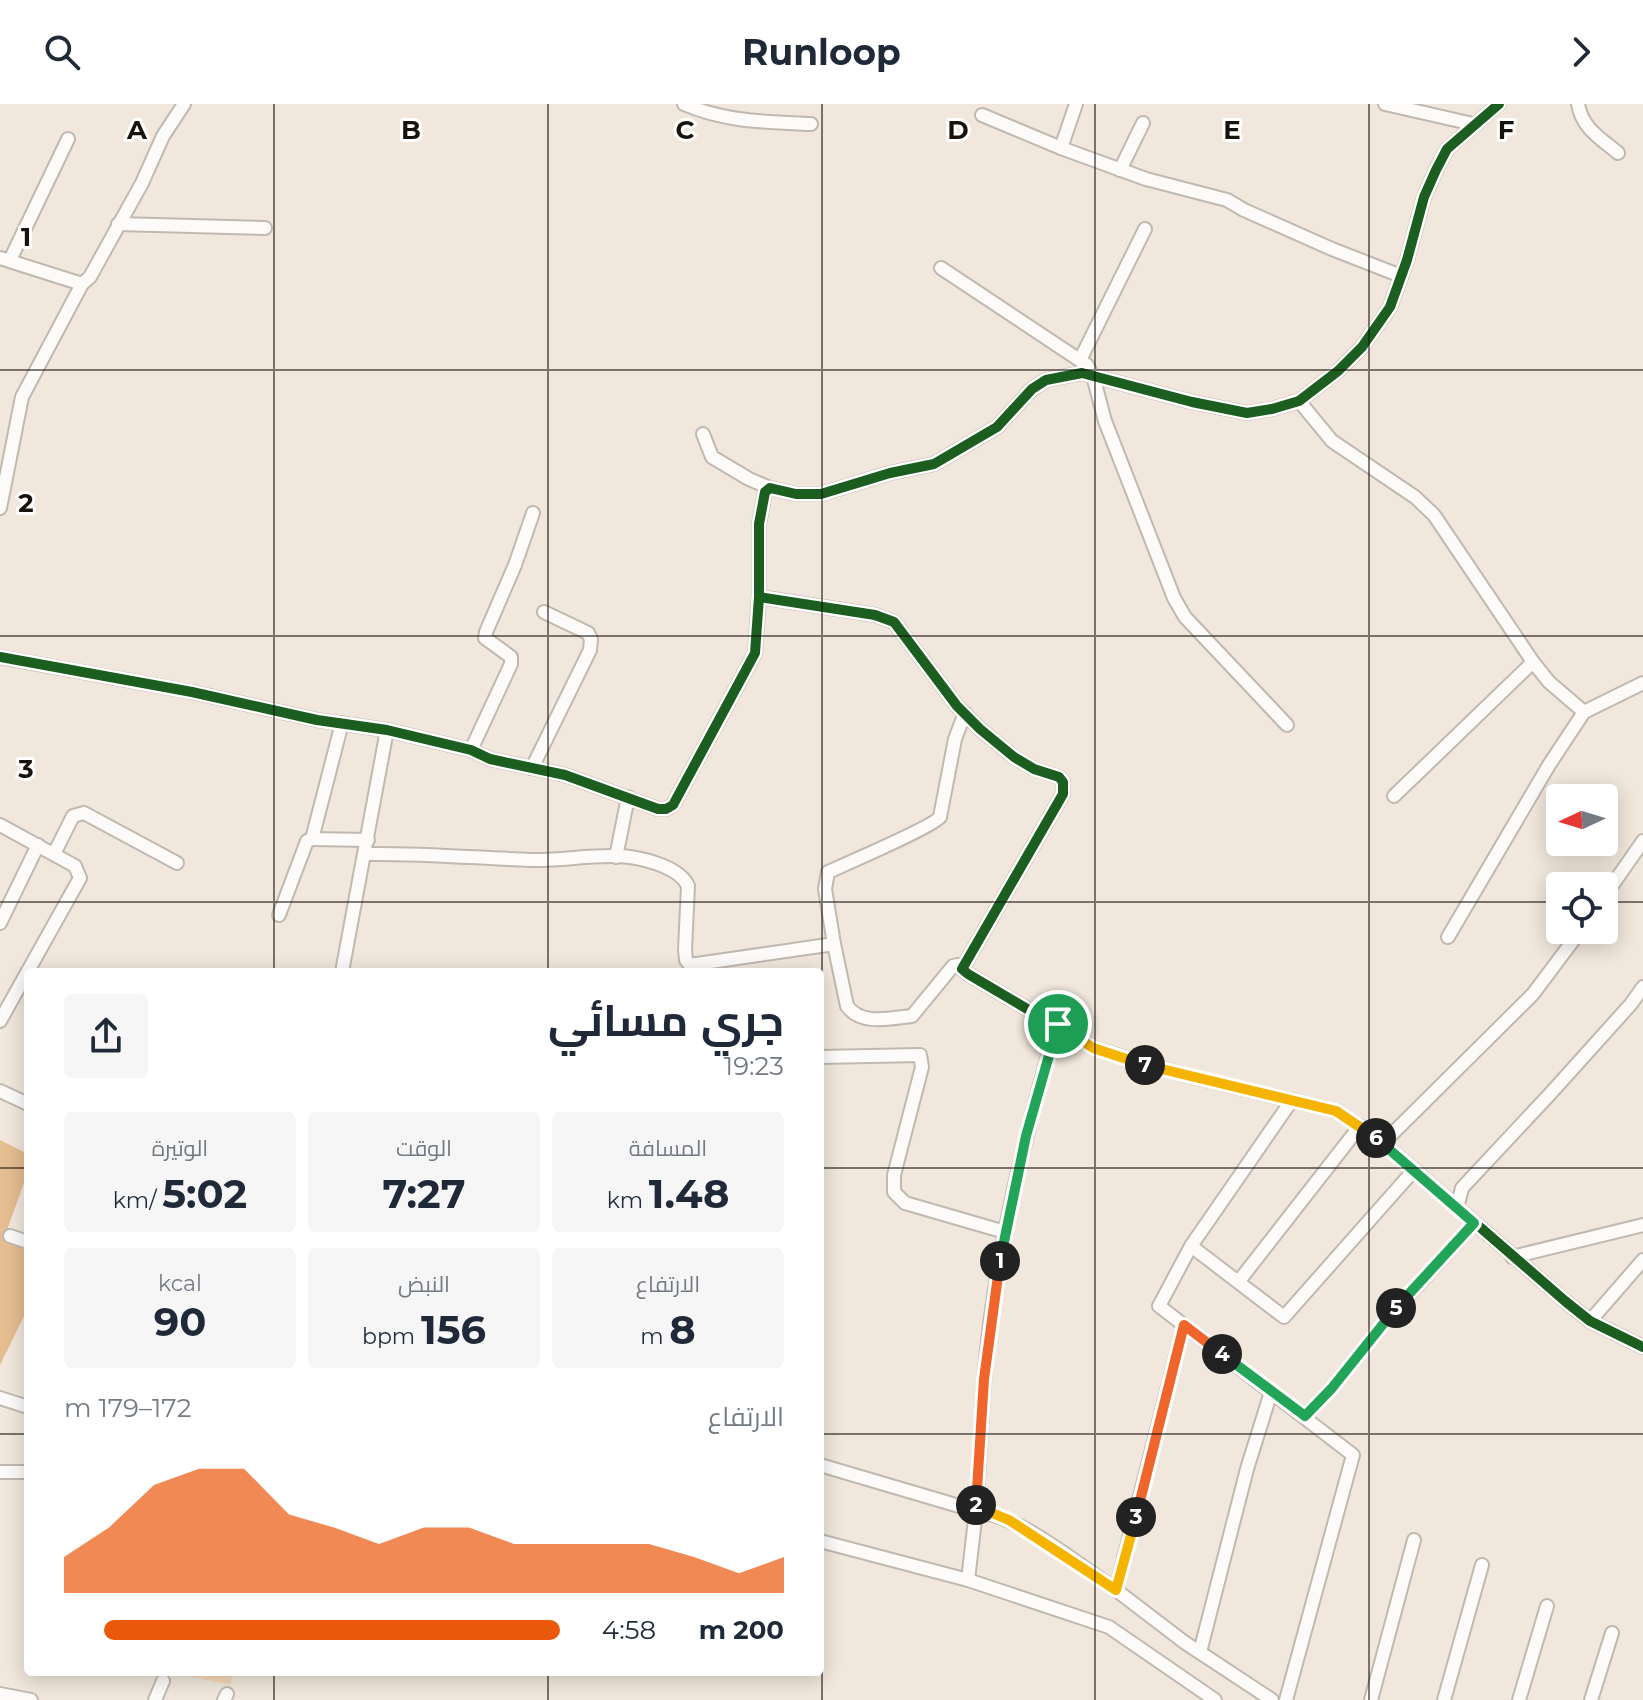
<!DOCTYPE html>
<html lang="ar">
<head>
<meta charset="utf-8">
<style>
  body { margin:0; font-family:Montserrat,Cairo,sans-serif; background:#f6f6f7; color:#1f2937; direction:rtl; height:100vh; display:flex; flex-direction:column; font-size:30px; white-space:nowrap }
  * { box-sizing:border-box; margin:0 }
  p { font-size:26px; color:#747a83 }
  .icon { flex:none; width:44px; height:44px; fill:none; stroke:currentColor; stroke-width:2; stroke-linecap:round; stroke-linejoin:round }
  .map { position:relative; flex:1; overflow:hidden; direction:ltr }
  .sheet { position:absolute; left:24px; top:864px; width:800px; height:708px; display:flex; flex-direction:column; background:#fff; border-radius:8px; box-shadow:0 4px 20px #0003; direction:rtl }
  .sheet>* { flex:none }
  .needle { width:52px; rotate:266deg }
  .fabs { position:absolute; left:1546px; top:680px; display:grid; gap:16px }
  .fabs a { display:grid; place-items:center; width:72px; height:72px; border-radius:8px; background:#fff; box-shadow:0 4px 20px #0003; font-size:40px }
  .pin { position:absolute; display:grid; place-items:center; width:68px; height:68px; color:#fff; margin:-34px; border:4px solid #fff; border-radius:50%; box-shadow:0 2px 8px #0007 }
  .km { position:absolute; width:40px; height:40px; margin:-20px; border-radius:50%; background:#222; color:#fff; font-size:22px; line-height:40px; text-align:center }
  .round { display:grid; place-items:center; flex:none; width:84px; height:84px; border-radius:8px; background:#f6f6f7 }
  .headline { display:flex; align-items:center; justify-content:space-between; height:136px; padding:0 40px }
  h1 { font-size:44px; font-weight:700; line-height:60px }
  .figures { display:grid; grid-template-columns:repeat(3,1fr); gap:12px; height:136px; padding:8px 40px }
  .figures div { display:grid; align-content:center; border-radius:8px; background:#f6f6f7; text-align:center }
  .figures b { font-size:40px; font-weight:700 }
  .figures small { font-size:22px; font-weight:400 }
  .figures p { font-size:22px }
  .chart { height:224px; padding:16px 40px }
  .chart p { display:flex; justify-content:space-between }
  .chart svg { width:100%; height:144px; margin-top:8px; fill:#ea580c; opacity:.7 }
  ul { padding:0 40px; list-style:none; font-size:26px }
  li { display:grid; grid-template-columns:128px 96px 1fr; align-items:center; height:60px }
  li i { height:20px; border-radius:10px; background:#ea580c }
  header { display:flex; justify-content:space-between; align-items:center; height:104px; padding:0 40px; background:#fff; font-size:36px; font-weight:700 }
  .map>svg:first-child { display:block }
</style>
</head>
<body>
<header><svg class="icon" aria-label="forward" viewBox="0 0 24 24"><path d="M9 5l7 7-7 7"/></svg>Runloop<svg class="icon" aria-label="search" viewBox="0 0 24 24"><circle cx="10" cy="10" r="6"/><path d="M15 15l6 6"/></svg></header>
<div class="map">
<svg width="1643" height="1596" viewBox="0 0 1643 1596">
  <rect width="100%" height="100%" fill="#f1e7dc"/>
  <polygon fill="#f6d8b8" points="170,1568 232,1568 231,1581"/>
  <polygon fill="#e4bd91" points="0,1036 28,1050 28,1068 4,1134 28,1143 28,1204 0,1261"/>
  <g fill="none" stroke-linecap="round" stroke-linejoin="round">
    <g stroke="#c1b9b0" stroke-width="16">
      <g id="minor">
        <path d="M684,0C725,18 767,18 811,20"/>
        <polyline points="1385,0 1473,20"/>
        <path d="M1578,0C1582,24 1600,34 1618,49"/>
        <polyline points="982,11 1061,44 1146,75 1227,96 1244,106 1332,145 1401,172"/>
        <polyline points="1061,44 1076,0"/>
        <polyline points="1120,66 1143,19"/>
        <polyline points="118,120 265,124"/>
        <polyline points="0,154 82,180"/>
        <polyline points="10,156 68,35"/>
        <polyline points="941,164 1087,261 1093,272 1105,317 1174,494 1185,513 1287,621"/>
        <polyline points="1080,256 1145,125"/>
        <polyline points="1299,297 1332,337 1415,393 1434,411 1533,558 1549,578 1584,608 1643,579"/>
        <polyline points="703,330 712,353 749,375 770,384"/>
        <polyline points="0,404 22,293 82,180 90,173 142,79 163,32 184,0"/>
        <polyline points="759,493 875,511 894,518 957,602 980,625 1014,653 1034,665 1059,673 1063,678 1063,690 962,865 968,870 1029,906 1065,923 1093,944 1185,971 1336,1007 1383,1039 1565,1197 1590,1217 1643,1243"/>
        <polyline points="0,553 192,588 317,616 387,626 471,646 490,655 565,671 658,705 666,705 673,701 755,549 759,493 759,420 765,388 770,384 796,390 821,390 890,369 934,360 997,323 1032,285 1046,276 1082,269 1192,298 1247,309 1272,305 1299,297 1338,267 1362,243 1390,203 1407,156 1424,93 1436,66 1447,45 1499,0"/>
        <polyline points="342,619 312,735 368,736"/>
        <polyline points="471,646 511,560 511,553 485,534 486,528 515,461 533,409"/>
        <polyline points="532,664 590,546 591,535 588,529 544,508"/>
        <polyline points="1394,692 1533,558"/>
        <polyline points="0,721 75,762 80,774 0,917"/>
        <polyline points="54,750 73,712 84,709 177,759"/>
        <path d="M365,750C421,749 476,754 531,756C564,757 598,749 630,753C649,756 680,764 688,782L685,846L686,856L690,861L834,840L847,902C861,922 891,914 912,912L953,862L958,861L962,865"/>
        <polyline points="616,753 628,693"/>
        <polyline points="1604,793 1643,737"/>
        <polyline points="279,811 307,737 312,735"/>
        <polyline points="0,819 38,741"/>
        <polyline points="1448,833 1549,661 1584,608"/>
        <path d="M834,840L825,785L828,768C846,760 934,722 940,713L955,635L965,609"/>
        <polyline points="342,868 387,626"/>
        <polyline points="820,953 920,951 922,963 894,1071 894,1088 905,1099 1005,1128"/>
        <polyline points="0,987 28,1000"/>
        <polyline points="1383,1039 1533,890 1581,826"/>
        <polyline points="1457,1104 1462,1084 1550,990 1631,900 1643,883"/>
        <polyline points="10,1132 28,1138"/>
        <polyline points="1191,1142 1284,1213 1414,1066"/>
        <polyline points="1512,1153 1643,1121"/>
        <polyline points="1239,1177 1360,1022"/>
        <polyline points="1590,1217 1643,1156"/>
        <polyline points="0,1294 28,1303"/>
        <polyline points="1305,1312 1332,1284 1388,1214 1474,1119"/>
        <path d="M820,1361L976,1407C981,1340 982,1272 992,1206C1006,1109 1029,1013 1058,920"/>
        <polyline points="0,1368 28,1368"/>
        <path d="M820,1437L968,1476L976,1407C1020,1412 1078,1460 1116,1486L1184,1221"/>
        <polyline points="968,1476 1109,1523 1215,1596"/>
        <polyline points="1116,1486 1184,1538 1272,1596"/>
        <polyline points="1200,1548 1247,1365 1271,1288"/>
        <polyline points="0,1590 31,1596"/>
        <polyline points="155,1596 163,1577"/>
        <polyline points="224,1596 227,1590"/>
        <polyline points="1286,1596 1353,1351 1159,1202 1191,1142 1292,996"/>
        <polyline points="1371,1596 1414,1436"/>
        <polyline points="1444,1596 1482,1461"/>
        <polyline points="1519,1596 1547,1502"/>
        <polyline points="1591,1596 1612,1529"/>
      </g>
    </g>
    <use href="#minor" stroke="#fdfbfa" stroke-width="12"/>
    <g stroke="#fff" stroke-width="15">
      <g id="cycleway">
        <polyline points="759,493 875,511 894,518 957,602 980,625 1014,653 1034,665 1059,673 1063,678 1063,690 962,865 968,870 1029,906 1065,923 1093,944 1185,971 1336,1007 1383,1039 1565,1197 1590,1217 1643,1243"/>
        <polyline points="0,553 192,588 317,616 387,626 471,646 490,655 565,671 658,705 666,705 673,701 755,549 759,493 759,420 765,388 770,384 796,390 821,390 890,369 934,360 997,323 1032,285 1046,276 1082,269 1192,298 1247,309 1272,305 1299,297 1338,267 1362,243 1390,203 1407,156 1424,93 1436,66 1447,45 1499,0"/>
      </g>
    </g>
    <use href="#cycleway" stroke="#1b5e20" stroke-width="10"/>
  </g>
  <g fill="none" stroke-linecap="round" stroke-linejoin="round">
    <g stroke="#fff" stroke-width="16">
      <polyline id="split-1" points="1000,1157 1026,1032 1058,920"/>
    </g>
    <g stroke="#fff" stroke-width="16">
      <polyline id="split-2" points="976,1401 984,1275 1000,1157"/>
    </g>
    <g stroke="#fff" stroke-width="16">
      <polyline id="split-3" points="976,1401 976,1407 992,1409 1009,1416 1116,1486 1136,1413"/>
    </g>
    <g stroke="#fff" stroke-width="16">
      <polyline id="split-4" points="1136,1413 1184,1221 1222,1250"/>
    </g>
    <g stroke="#fff" stroke-width="16">
      <polyline id="split-5" points="1222,1250 1305,1312 1332,1284 1396,1204"/>
    </g>
    <g stroke="#fff" stroke-width="16">
      <polyline id="split-6" points="1376,1034 1474,1119 1396,1204"/>
    </g>
    <g stroke="#fff" stroke-width="16">
      <polyline id="split-7" points="1145,961 1336,1007 1376,1034"/>
    </g>
    <g stroke="#fff" stroke-width="16">
      <polyline id="split-8" points="1058,920 1093,944 1145,961"/>
    </g>
    <use href="#split-1" stroke="#22a559" stroke-width="10"/>
    <use href="#split-2" stroke="#f0652b" stroke-width="10"/>
    <use href="#split-3" stroke="#f5b400" stroke-width="10"/>
    <use href="#split-4" stroke="#f0652b" stroke-width="10"/>
    <use href="#split-5" stroke="#22a559" stroke-width="10"/>
    <use href="#split-6" stroke="#22a559" stroke-width="10"/>
    <use href="#split-7" stroke="#f5b400" stroke-width="10"/>
    <use href="#split-8" stroke="#f5b400" stroke-width="10"/>
  </g>
  <path fill="none" stroke="#18120c" stroke-width="2" stroke-opacity="0.55" d="M274,0V868M548,0V868M822,0V1596M1095,0V1596M1369,0V1596M0,266H1643M0,532H1643M0,798H1560M1604,798H1643M0,1064H28M820,1064H1643M0,1330H28M820,1330H1643M274,1568V1596M548,1568V1596"/>
  <g font-size="26" text-anchor="middle" font-weight="bold" fill="#18120c" stroke="#fff" stroke-width="6" stroke-linejoin="round" paint-order="stroke">
    <text x="137" y="35">A</text>
    <text x="411" y="35">B</text>
    <text x="685" y="35">C</text>
    <text x="958" y="35">D</text>
    <text x="1232" y="35">E</text>
    <text x="1506" y="35">F</text>
    <text x="26" y="142">1</text>
    <text x="26" y="408">2</text>
    <text x="26" y="674">3</text>
  </g>
</svg>
<div class="fabs">
<a><svg class="needle" viewBox="-14 -14 28 28"><path d="M0-13l5 13h-10z" fill="#e53935"/><path d="M0 13l5-13h-10z" fill="#747a83"/></svg></a>
<a><svg class="icon" aria-label="locate" viewBox="0 0 24 24"><circle cx="12" cy="12" r="6"/><path d="M12 2v4M12 18v4M2 12h4M18 12h4"/></svg></a>
</div>
<div class="pin" style="left:1058px;top:920px;background:#1e9e55"><svg class="icon" aria-label="arrive" viewBox="0 0 24 24"><path d="M6 21V4h12l-3 4 3 4H6"/></svg></div>
<b class="km" style="left:1000px;top:1157px">1</b>
<b class="km" style="left:976px;top:1401px">2</b>
<b class="km" style="left:1136px;top:1413px">3</b>
<b class="km" style="left:1222px;top:1250px">4</b>
<b class="km" style="left:1396px;top:1204px">5</b>
<b class="km" style="left:1376px;top:1034px">6</b>
<b class="km" style="left:1145px;top:961px">7</b>
<section class="sheet">
<div class="headline"><div><h1>جري مسائي</h1><p>19:23</p></div><a class="round"><svg class="icon" aria-label="share" viewBox="0 0 24 24"><path d="M12 15V3M7 8l5-5 5 5M5 13v7h14v-7"/></svg></a></div>
<div class="figures">
<div><p>المسافة</p><b>1.48<small> km</small></b></div>
<div><p>الوقت</p><b>7:27</b></div>
<div><p>الوتيرة</p><b>5:02<small> /km</small></b></div>
</div>
<div class="figures">
<div><p>الارتفاع</p><b>8<small> m</small></b></div>
<div><p>النبض</p><b>156<small> bpm</small></b></div>
<div><p>kcal</p><b>90</b></div>
</div>
<div class="chart"><p><span>الارتفاع</span>172–179 m</p>
<svg viewBox="0 0 160 44" preserveAspectRatio="none"><path d="M0 44V33L10 24L20 11L30 6L40 6L50 20L60 24L70 29L80 24L90 24L100 29L110 29L120 29L130 29L140 33L150 38L160 33V44z"/></svg>
</div>
<ul>
<li><b>200 m</b>4:58<i style="width:92%"></i></li>
</ul>
</section>
</div>
</body>
</html>
